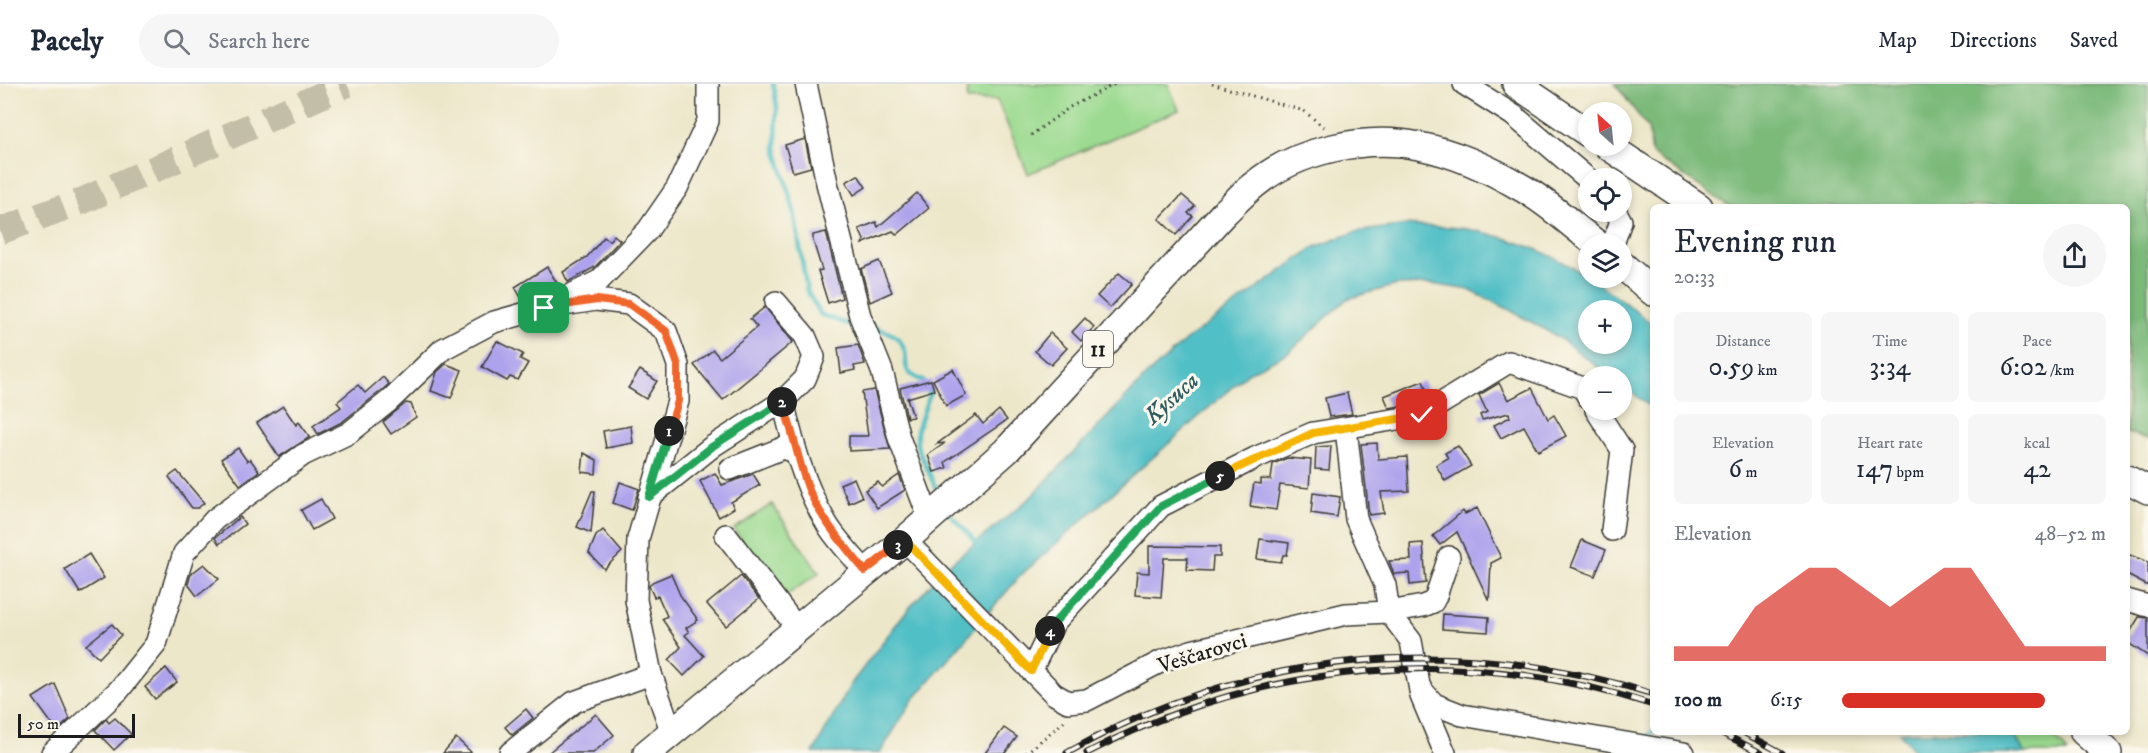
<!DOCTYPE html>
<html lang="en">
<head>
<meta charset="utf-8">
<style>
  body { margin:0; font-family:"IM FELL DW Pica",serif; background:#f6f6f7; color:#1f2937; height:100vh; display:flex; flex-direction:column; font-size:22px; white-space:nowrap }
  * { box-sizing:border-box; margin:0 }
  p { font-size:20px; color:#747a83 }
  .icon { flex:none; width:33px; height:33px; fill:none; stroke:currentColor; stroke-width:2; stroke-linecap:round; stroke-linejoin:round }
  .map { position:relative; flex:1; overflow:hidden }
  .drawer { position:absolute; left:1650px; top:120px; width:480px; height:531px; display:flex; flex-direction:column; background:#fff; border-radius:9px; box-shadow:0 3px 9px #0003 }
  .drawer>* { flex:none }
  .needle { width:39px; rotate:333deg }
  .tools { position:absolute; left:1578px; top:18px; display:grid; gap:12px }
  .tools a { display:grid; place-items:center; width:54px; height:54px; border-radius:50%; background:#fff; box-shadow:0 3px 9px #0003; font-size:30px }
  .scale { position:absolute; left:18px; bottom:15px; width:117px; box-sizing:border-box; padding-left:6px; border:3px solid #1c1c1c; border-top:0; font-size:16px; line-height:21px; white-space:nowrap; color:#1c1c1c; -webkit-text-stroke:4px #fbf7ec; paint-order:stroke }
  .pin { position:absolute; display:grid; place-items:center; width:51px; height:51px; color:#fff; margin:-26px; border-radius:12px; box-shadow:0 3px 9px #0006 }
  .km { position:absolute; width:30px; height:30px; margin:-15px; border-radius:50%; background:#222; color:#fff; font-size:16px; line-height:30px; text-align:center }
  .round { display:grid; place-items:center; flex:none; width:63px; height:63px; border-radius:32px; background:#f6f6f7 }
  .head { display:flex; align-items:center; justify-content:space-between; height:102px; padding:0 24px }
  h1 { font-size:33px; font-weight:600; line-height:45px }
  .stats { display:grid; grid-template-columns:repeat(3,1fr); gap:9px; height:102px; padding:6px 24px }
  .stats div { display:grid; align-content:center; border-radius:9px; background:#f6f6f7; text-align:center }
  .stats b { font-size:26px; font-weight:600 }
  .stats small { font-size:16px; font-weight:400 }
  .stats p { font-size:16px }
  .chart { height:168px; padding:12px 24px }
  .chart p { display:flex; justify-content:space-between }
  .chart svg { width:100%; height:108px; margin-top:6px; fill:#d93025; opacity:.7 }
  ul { padding:0 24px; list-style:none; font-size:20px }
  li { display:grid; grid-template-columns:96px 72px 1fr; align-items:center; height:45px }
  li i { height:15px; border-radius:8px; background:#d93025 }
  header { display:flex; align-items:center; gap:36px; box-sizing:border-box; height:84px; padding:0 30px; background:#fff; border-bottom:2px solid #e0e1e3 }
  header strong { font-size:28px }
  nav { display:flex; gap:33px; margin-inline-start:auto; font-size:21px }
  .search { width:420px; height:54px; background:#f6f6f7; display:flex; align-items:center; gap:15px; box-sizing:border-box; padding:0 21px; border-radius:33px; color:#747a83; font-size:22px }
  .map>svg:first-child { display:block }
</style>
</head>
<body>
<header>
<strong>Pacely</strong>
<div class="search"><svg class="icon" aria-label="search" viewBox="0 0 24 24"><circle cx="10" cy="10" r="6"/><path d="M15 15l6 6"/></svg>Search here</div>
<nav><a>Map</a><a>Directions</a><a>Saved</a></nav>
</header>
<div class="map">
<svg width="2148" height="669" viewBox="0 0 2148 669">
  <rect width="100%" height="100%" fill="#fbf7ec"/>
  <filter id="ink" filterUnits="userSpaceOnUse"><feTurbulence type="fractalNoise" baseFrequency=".0167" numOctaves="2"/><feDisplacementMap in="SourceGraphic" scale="12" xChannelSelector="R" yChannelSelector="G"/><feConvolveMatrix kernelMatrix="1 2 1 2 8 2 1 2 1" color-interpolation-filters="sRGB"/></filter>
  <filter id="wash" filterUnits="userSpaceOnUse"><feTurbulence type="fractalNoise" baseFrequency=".008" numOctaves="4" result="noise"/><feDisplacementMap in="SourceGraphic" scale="24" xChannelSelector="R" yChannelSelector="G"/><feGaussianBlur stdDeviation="1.35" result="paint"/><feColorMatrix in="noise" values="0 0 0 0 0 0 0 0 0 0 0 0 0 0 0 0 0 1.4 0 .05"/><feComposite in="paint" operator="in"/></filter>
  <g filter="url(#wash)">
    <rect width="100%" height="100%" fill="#ede7ca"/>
    <g fill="#9bda90" stroke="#5c7b56" stroke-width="1.5">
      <polygon points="967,0 1168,0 1179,26 1028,90 997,16 967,16"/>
      <polygon points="772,420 819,489 781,515 734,445"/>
      <path d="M2012,648C2036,648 2054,644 2067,669H2025Z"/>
    </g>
    <polygon fill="#7cba7a" stroke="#4c6b4b" stroke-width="1.5" points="1615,0 2148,0 2148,355 2127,349 2127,123 1730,123 1652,70 1648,44"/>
    <g fill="#51bfc6" stroke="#366e71" stroke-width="1.5" fill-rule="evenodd">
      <path d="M1406,141C1426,143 1447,142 1467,145C1544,159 1593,192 1653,241V325L1622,301V292H1610L1558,253L1508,225L1469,206L1432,200L1397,201L1347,215L1289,268L1248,289L1021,491L912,617L880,669H813L851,600L904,530L946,483L1031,413L1147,291L1186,256L1313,164L1355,148ZM1588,226H1622V260H1588Z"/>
      <polygon points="1899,648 2012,648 2025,669 1916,669"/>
    </g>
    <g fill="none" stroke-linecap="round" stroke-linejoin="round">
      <g stroke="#51bfc6" stroke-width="4.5">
        <polyline points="773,0 777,23 776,64 794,127 807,207 821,231 857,243"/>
        <path d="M872,241C882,249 892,246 900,257C914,277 894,286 924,297L930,309L917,347V362L938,409"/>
        <polyline points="950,430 979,461"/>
        <polyline points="1648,652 1653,647"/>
      </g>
    </g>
    <g id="blocks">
      <g fill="#ada2ec">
        <polygon points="805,55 811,83 793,88 785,61"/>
        <polygon points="858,91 866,103 854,111 846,98"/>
        <polygon points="917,109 929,124 897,151 893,147 862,160 864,156 859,145 876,138 878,143"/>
        <polygon points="1182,111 1195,122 1188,129 1193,132 1176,151 1159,135"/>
        <polygon points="826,148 842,214 828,219 818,187 822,186 813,157 813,151"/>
        <polygon points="614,151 620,156 595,183 568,198 563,188 587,173 604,153 609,157"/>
        <polygon points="879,177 892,208 870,218 861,185"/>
        <polygon points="547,183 559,202 544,211 523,217 515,203"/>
        <polygon points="1119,189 1132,200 1110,224 1097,212"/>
        <polygon points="765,223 793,258 723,316 694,281 713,266 720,274 757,243 750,235"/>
        <polygon points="1085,234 1094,243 1081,257 1072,248"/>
        <polygon points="1050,249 1067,264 1051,281 1035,267"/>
        <polygon points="497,257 523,270 520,275 528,279 518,296 510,293 507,297 482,283"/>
        <polygon points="858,261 865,280 854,282 855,286 841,289 838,264"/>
        <polygon points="446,280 462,286 451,314 431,307 437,288"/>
        <polygon points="953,285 966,311 946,322 933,296"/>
        <polygon points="640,286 657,297 646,315 628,304"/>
        <polygon points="383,293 389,300 381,307 342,338 318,350 313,342 341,323 337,318 358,301 365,309"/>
        <polygon points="931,296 934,306 907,314 913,333 907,334 900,304"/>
        <polygon points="1423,297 1429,312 1417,319 1389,324 1384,312"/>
        <polygon points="1499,299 1508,316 1532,304 1548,335 1554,331 1566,352 1538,367 1524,342 1501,354 1494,341 1510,333 1509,329 1482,336 1480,331 1487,328 1479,311"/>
        <polygon points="874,306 890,365 849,367 849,352 868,352 862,308"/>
        <polygon points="1347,309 1352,330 1329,333 1325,314"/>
        <polygon points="406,319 411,320 416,333 391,350 383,338"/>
        <polygon points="283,322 296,341 299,338 310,353 279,373 257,339"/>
        <polygon points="999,326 1007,336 945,378 947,384 934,388 928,371 945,359 937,360 976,331 983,340"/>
        <polygon points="631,342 633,359 606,364 603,347"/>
        <polygon points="1377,359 1378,375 1407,373 1409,407 1381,408 1384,429 1369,431 1361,360"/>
        <polygon points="1331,362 1329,386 1315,385 1316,363"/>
        <polygon points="1458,362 1471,382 1445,397 1436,381 1448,374 1445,369"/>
        <polygon points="238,364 247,377 250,375 259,387 240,401 221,375"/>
        <polygon points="584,369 597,376 596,390 582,388"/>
        <polygon points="1287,374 1311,376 1309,404 1280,401 1276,426 1250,422 1254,399 1261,400 1261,395 1271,396 1273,380"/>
        <polygon points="177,387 204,419 198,424 192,424 169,393"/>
        <polygon points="715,389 722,401 753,390 760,401 731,418 734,424 719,433 700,397"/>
        <polygon points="899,391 905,406 877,424 865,406 878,398 882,403"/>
        <polygon points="854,394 862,413 849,419 840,400"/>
        <polygon points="620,398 639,405 632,426 613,419"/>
        <polygon points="592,407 595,407 591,449 577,443"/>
        <polygon points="1313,409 1340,413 1337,433 1311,429"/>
        <polygon points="321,415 332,435 312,446 301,426"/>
        <polygon points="1477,424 1501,474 1491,479 1489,517 1457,448 1440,461 1433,452 1463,427 1465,430"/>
        <polygon points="240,433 245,440 219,460 215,454"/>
        <polygon points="603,446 622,468 604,485 589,469 596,452"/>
        <polygon points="1260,455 1289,459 1287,471 1283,471 1281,478 1257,475"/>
        <polygon points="1582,456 1606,466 1595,492 1571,483"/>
        <polygon points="1423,459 1426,499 1410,501 1409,489 1394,490 1389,477 1411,476 1410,460"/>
        <polygon points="1149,462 1220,463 1220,473 1213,473 1212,487 1187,486 1188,474 1164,474 1161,513 1135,511 1137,488 1149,489"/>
        <polygon points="89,470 104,494 80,509 65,485"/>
        <polygon points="2127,470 2148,478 2148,502 2127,491"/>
        <polygon points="204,480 219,495 197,512 188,500 191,490"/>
        <polygon points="671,490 680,511 698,536 686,544 689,548 685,551 704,572 684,592 669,576 681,563 662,535 667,532 658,512 654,513 649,502 652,498"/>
        <polygon points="741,492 759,515 726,542 707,520"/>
        <polygon points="1443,530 1489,533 1488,548 1442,545"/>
        <polygon points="2139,533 2148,534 2148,572 2127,558 2127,553"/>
        <polygon points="112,540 121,551 99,574 86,561"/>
        <polygon points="166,584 177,598 155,615 145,603"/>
        <polygon points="55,600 70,635 57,647 33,614"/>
        <polygon points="526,625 533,634 512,651 505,643"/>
        <polygon points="596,630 614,651 593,669 548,669"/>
        <polygon points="115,634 131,650 114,666 95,646 106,635 109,639"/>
        <polygon points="1004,644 1017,653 1005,669 985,669"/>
        <polygon points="456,654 472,669 443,669"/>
      </g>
    </g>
  </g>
  <g filter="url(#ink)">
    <use href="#blocks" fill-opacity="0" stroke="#3b3a36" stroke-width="1.5"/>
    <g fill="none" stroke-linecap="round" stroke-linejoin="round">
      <polyline stroke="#c3bea7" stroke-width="27" stroke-dasharray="27 14" stroke-linecap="butt" points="0,147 82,117 347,0"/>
      <g stroke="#3b3a36" stroke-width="24">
        <g id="minor">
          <polyline points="806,0 827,99 860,232 882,287 899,354 929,434"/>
          <polyline points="1464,0 1513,31 1588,95"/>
          <polyline points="1613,160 1621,137 1616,128"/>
          <polyline points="561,216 599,197 648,146 677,104 708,37 708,0"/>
          <path d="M783,317C793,360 804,402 827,440C837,457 853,472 865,487"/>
          <polyline points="1596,326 1622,366 1612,446"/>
          <polyline points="1346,344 1356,435 1385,501 1389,528 1411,557 1421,612 1445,669"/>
          <polyline points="730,385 783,364 796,368"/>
          <polyline points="649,413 713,362 783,317 805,295 814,273 805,252 776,218"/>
          <polyline points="726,451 797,544"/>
          <polyline points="905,456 1054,610 1068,618 1087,616 1162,577 1191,567 1346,530 1389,528 1423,522 1433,518 1436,512 1449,473"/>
          <polyline points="2127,516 2148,522"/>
          <polyline points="1031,587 1054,539 1161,422 1255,374 1313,349 1422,331 1509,278 1583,304 1588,313"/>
          <polyline points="1421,605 1434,620 1462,631 1684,669"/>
          <polyline points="52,669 119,606 156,560 184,469 215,435 303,371 349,349 389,317 443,265 494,238 544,224 596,216 629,220 666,247 678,281 678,317 638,455 636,516 651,590 672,649"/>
          <polyline points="510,669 574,618 651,590"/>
        </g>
      </g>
      <g stroke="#3b3a36" stroke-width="30">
        <g id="major">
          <polyline points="1516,0 1588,49"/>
          <polyline points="1608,62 1699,123"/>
          <polyline points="1622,181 1653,208"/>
          <polyline points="2127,395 2148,406"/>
          <polyline points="2084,648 2108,669"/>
          <path d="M647,669L905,456L1006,367L1224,129C1234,120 1243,109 1254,101C1296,66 1365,51 1419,62C1455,69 1492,86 1524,105C1550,120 1573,142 1597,160"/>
        </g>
      </g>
      <g stroke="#3b3a36" stroke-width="3" stroke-dasharray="1.5 4.5" stroke-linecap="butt">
        <polyline points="1212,0 1304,27 1326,45"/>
        <polyline points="1031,51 1070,23 1115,0"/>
        <polyline points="1026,669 1066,636"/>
      </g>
      <use href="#minor" stroke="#fff" stroke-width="21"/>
      <use href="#major" stroke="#fff" stroke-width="27"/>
      <g stroke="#1c1c1c" stroke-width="7">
        <g id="rail">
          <polyline points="1720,648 1761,669"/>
          <polyline points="1743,648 1782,669"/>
          <path d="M1067,669C1250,565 1453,548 1653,610"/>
          <path d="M1087,669C1263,577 1464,559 1653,621"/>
        </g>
      </g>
      <use href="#rail" stroke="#fbf7ec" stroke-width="4.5" stroke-dasharray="14" stroke-linecap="butt"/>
    </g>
  </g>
  <g fill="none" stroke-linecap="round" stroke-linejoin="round" filter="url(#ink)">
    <g stroke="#fff" stroke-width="12">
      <polyline id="split-1" points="544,224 597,216 629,220 666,247 678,281 678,317 669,347"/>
    </g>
    <g stroke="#fff" stroke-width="12">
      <polyline id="split-2" points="669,347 649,413 713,362 782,318"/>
    </g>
    <g stroke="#fff" stroke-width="12">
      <path id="split-3" d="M782,318C793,345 798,378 809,406C822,437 845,462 865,487L898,461"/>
    </g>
    <g stroke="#fff" stroke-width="12">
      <polyline id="split-4" points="898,461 905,456 1031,587 1050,547"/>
    </g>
    <g stroke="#fff" stroke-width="12">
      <polyline id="split-5" points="1050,547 1054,539 1161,422 1220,392"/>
    </g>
    <g stroke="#fff" stroke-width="12">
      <polyline id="split-6" points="1220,392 1313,349 1422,331"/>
    </g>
    <use href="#split-1" stroke="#f0652b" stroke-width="8"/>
    <use href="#split-2" stroke="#22a559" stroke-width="8"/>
    <use href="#split-3" stroke="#f0652b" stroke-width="8"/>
    <use href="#split-4" stroke="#f5b400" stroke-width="8"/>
    <use href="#split-5" stroke="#22a559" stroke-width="8"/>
    <use href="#split-6" stroke="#f5b400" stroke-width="8"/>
  </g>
  <g text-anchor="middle" stroke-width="6" stroke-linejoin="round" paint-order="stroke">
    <rect fill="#fbf7ec" stroke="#5f5e5a" stroke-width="1.5" x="1083" y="247" width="30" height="36" rx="4.5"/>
    <g font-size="21" font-weight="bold" fill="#1c1c1c">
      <text x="1098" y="272">11</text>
    </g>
    <g font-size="22" fill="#1c1c1c" stroke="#fbf7ec">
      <text transform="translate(1202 568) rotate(-17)" y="8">Veščarovci</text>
    </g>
    <g font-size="24" font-style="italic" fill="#315d60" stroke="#fbf7ec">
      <text transform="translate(1171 314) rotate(-42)" y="8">Kysuca</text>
    </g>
  </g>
</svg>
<div class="tools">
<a><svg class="needle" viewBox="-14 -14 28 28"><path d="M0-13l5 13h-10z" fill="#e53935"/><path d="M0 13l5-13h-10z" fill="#747a83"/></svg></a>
<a><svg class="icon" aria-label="locate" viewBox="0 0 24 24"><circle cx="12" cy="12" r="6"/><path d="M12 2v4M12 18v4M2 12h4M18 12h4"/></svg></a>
<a><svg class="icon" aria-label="layers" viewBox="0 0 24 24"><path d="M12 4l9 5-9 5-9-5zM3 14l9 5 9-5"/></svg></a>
<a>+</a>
<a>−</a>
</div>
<div class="scale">50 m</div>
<div class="pin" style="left:544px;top:224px;background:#1e9e55"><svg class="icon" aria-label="arrive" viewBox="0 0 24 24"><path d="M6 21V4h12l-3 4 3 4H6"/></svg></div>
<div class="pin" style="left:1422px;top:331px;background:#d93025"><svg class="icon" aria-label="check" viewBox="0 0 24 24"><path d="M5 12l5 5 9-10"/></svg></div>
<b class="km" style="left:669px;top:347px">1</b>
<b class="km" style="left:782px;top:318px">2</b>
<b class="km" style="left:898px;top:461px">3</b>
<b class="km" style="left:1050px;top:547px">4</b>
<b class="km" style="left:1220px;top:392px">5</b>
<section class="drawer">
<div class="head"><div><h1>Evening run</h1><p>20:33</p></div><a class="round"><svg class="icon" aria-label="share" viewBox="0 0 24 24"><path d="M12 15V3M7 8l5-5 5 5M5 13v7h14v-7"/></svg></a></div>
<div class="stats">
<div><p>Distance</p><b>0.59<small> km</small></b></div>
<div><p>Time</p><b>3:34</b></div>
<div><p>Pace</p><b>6:02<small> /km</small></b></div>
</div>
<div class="stats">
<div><p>Elevation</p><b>6<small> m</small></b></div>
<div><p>Heart rate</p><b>147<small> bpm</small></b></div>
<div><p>kcal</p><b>42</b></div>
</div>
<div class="chart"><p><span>Elevation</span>48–52 m</p>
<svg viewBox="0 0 160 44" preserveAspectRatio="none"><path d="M0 44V38L10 38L20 38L30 22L40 14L50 6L60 6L70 14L80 22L90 14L100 6L110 6L120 22L130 38L140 38L150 38L160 38V44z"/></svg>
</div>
<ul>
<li><b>100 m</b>6:15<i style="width:77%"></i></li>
</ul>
</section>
</div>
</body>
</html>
